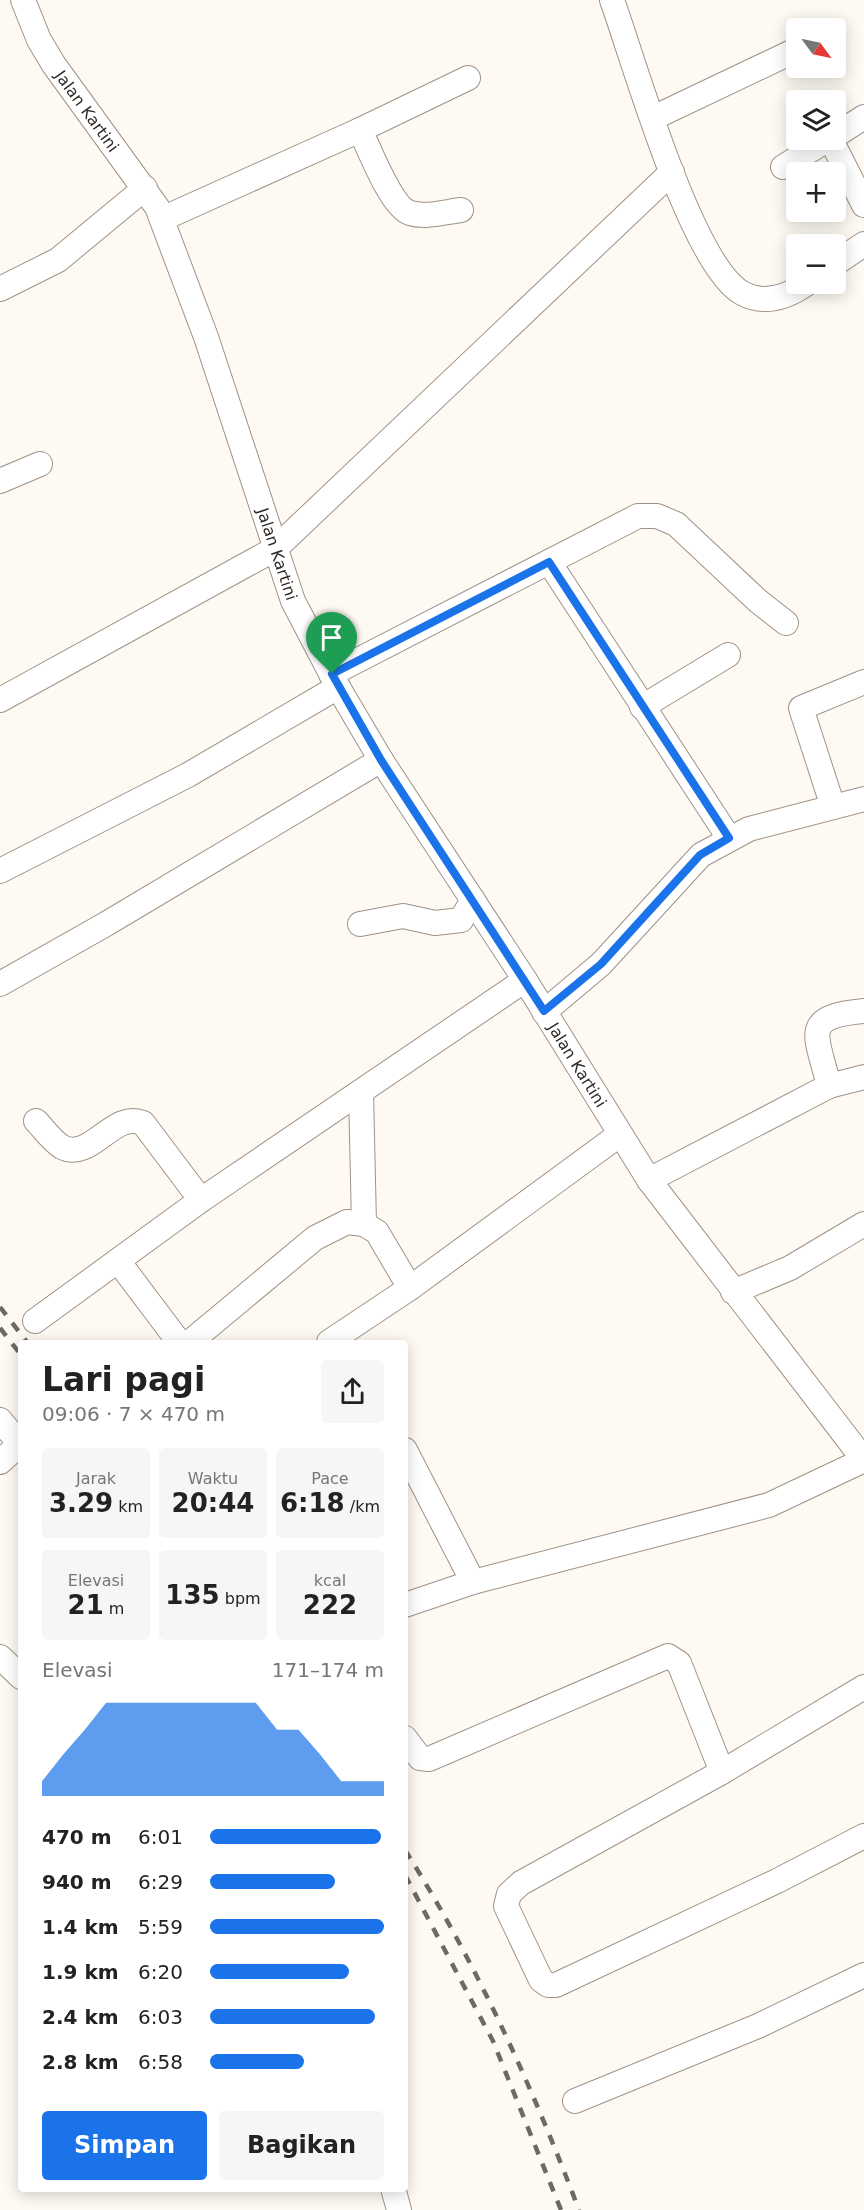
<!DOCTYPE html>
<html lang="id">
<head>
<meta charset="utf-8">
<style>
  body { margin:0; font-family:"DejaVu Sans",sans-serif; background:#f6f6f6; color:#222; height:100vh; display:flex; flex-direction:column; font-size:22px; white-space:nowrap }
  * { box-sizing:border-box; margin:0 }
  p { font-size:20px; color:#767676 }
  .icon { flex:none; width:33px; height:33px; fill:none; stroke:currentColor; stroke-width:2; stroke-linecap:round; stroke-linejoin:round }
  .map { position:relative; flex:1; overflow:hidden }
  .sheet { position:absolute; left:18px; top:1340px; width:390px; height:852px; display:flex; flex-direction:column; background:#fff; border-radius:6px; box-shadow:0 3px 15px #0003 }
  .sheet>* { flex:none }
  .needle { width:39px; rotate:123deg }
  .controls { position:absolute; left:786px; top:18px; display:grid; gap:12px }
  .controls a { display:grid; place-items:center; width:60px; height:60px; border-radius:6px; background:#fff; box-shadow:0 3px 15px #0003; font-size:30px }
  .pin { position:absolute; display:grid; place-items:center; width:51px; height:51px; color:#fff; margin:-62px -26px; border-radius:50% 50% 50% 0; rotate:-45deg; box-shadow:0 0 6px #0007 }
  .pin .icon { rotate:45deg }
  .round { display:grid; place-items:center; flex:none; width:63px; height:63px; border-radius:6px; background:#f6f6f6 }
  .head { display:flex; align-items:center; justify-content:space-between; height:102px; padding:0 24px }
  h1 { font-size:33px; font-weight:800; line-height:45px }
  .stats { display:grid; grid-template-columns:repeat(3,1fr); gap:9px; height:102px; padding:6px 24px }
  .stats div { display:grid; align-content:center; border-radius:6px; background:#f6f6f6; text-align:center }
  .stats b { font-size:26px; font-weight:800 }
  .stats small { font-size:16px; font-weight:400 }
  .stats p { font-size:16px }
  .chart { height:168px; padding:12px 24px }
  .chart p { display:flex; justify-content:space-between }
  .chart svg { width:100%; height:108px; margin-top:6px; fill:#1a73e8; opacity:.7 }
  .button { display:flex; gap:12px; margin-top:auto; padding:12px 24px }
  .button a { flex:1; height:69px; border-radius:6px; background:#1a73e8; color:#fff; font-size:24px; font-weight:800; line-height:69px; text-align:center }
  .button a+a { background:#f6f6f6; color:#222 }
  ul { padding:0 24px; list-style:none; font-size:20px }
  li { display:grid; grid-template-columns:96px 72px 1fr; align-items:center; height:45px }
  li i { height:15px; border-radius:8px; background:#1a73e8 }
  .map>svg:first-child { display:block }
</style>
</head>
<body>
<div class="map">
<svg width="864" height="2210" viewBox="0 0 864 2210">
  <rect width="100%" height="100%" fill="#fff9f3"/>
  <g fill="none" stroke-linecap="round" stroke-linejoin="round">
    <g stroke="#9f9285" stroke-width="26">
      <g id="minor">
        <path id="s1" d="M23,0L39,40L54,65L157,207L206,337L293,601L338,687L381,760L525,980L649,1180L864,1460"/>
        <path d="M612,0C634,61 691,264 742,293C764,305 787,297 806,284"/>
        <polyline points="653,118 796,50"/>
        <path d="M360,130C369,148 391,207 410,213C425,218 445,212 461,210"/>
        <polyline points="836,135 864,117"/>
        <polyline points="831,140 864,205"/>
        <polyline points="783,167 827,140"/>
        <polyline points="162,219 360,130 468,78"/>
        <polyline points="836,263 864,244"/>
        <polyline points="0,289 58,260 145,188"/>
        <polyline points="0,481 40,464"/>
        <polyline points="549,562 729,838"/>
        <polyline points="331,674 638,516 657,516 676,524 758,601 786,623"/>
        <polyline points="0,700 275,549 672,172"/>
        <polyline points="642,707 728,655"/>
        <polyline points="833,807 801,708 864,682"/>
        <polyline points="0,871 188,775 338,687"/>
        <polyline points="360,924 403,916 435,923 461,920 473,900"/>
        <polyline points="0,984 106,924 381,760"/>
        <polyline points="544,1012 601,964 701,855 749,829 864,799"/>
        <path d="M829,1086C817,1035 799,1017 864,1011"/>
        <polyline points="361,1092 364,1224"/>
        <path d="M36,1121C44,1129 52,1141 62,1147C91,1162 113,1110 143,1123L201,1200"/>
        <polyline points="649,1180 829,1086 864,1077"/>
        <polyline points="118,1261 179,1342"/>
        <polyline points="733,1292 790,1268 864,1224"/>
        <polyline points="35,1321 201,1200 525,980"/>
        <polyline points="190,1342 315,1238 347,1222 364,1224 377,1232 410,1288"/>
        <polyline points="329,1342 410,1288 619,1135"/>
        <polyline points="0,1420 21,1445"/>
        <polyline points="405,1450 473,1582"/>
        <polyline points="0,1462 20,1444"/>
        <polyline points="405,1605 473,1582 769,1505 864,1460"/>
        <polyline points="0,1657 21,1677"/>
        <polyline points="864,1687 722,1772 521,1883 509,1894 506,1906 541,1980 548,1985 556,1985 777,1881 864,1836"/>
        <polyline points="405,1738 420,1758 429,1759 668,1656 679,1663 722,1772"/>
        <polyline points="575,2101 758,2026 864,1975"/>
        <polyline points="393,2188 399,2210"/>
      </g>
    </g>
    <use href="#minor" stroke="#fff" stroke-width="24"/>
    <g stroke="#6f6964" stroke-width="4.5" stroke-dasharray="10 10" stroke-linecap="butt">
      <polyline points="0,1307 27,1342"/>
      <polyline points="0,1328 21,1355"/>
      <path d="M405,1850C476,1962 532,2086 579,2210"/>
      <polyline points="405,1875 493,2041 561,2210"/>
    </g>
  </g>
  <g fill="none" stroke-linecap="round" stroke-linejoin="round">
    <g stroke="#fff" stroke-width="12">
      <polygon id="route" points="549,562 729,838 700,855 601,964 544,1011 381,760 332,674"/>
    </g>
    <use href="#route" stroke="#1a73e8" stroke-width="8"/>
  </g>
  <g text-anchor="middle" stroke-width="4.5" stroke-linejoin="round" paint-order="stroke">
    <g font-size="16" fill="#302a25" stroke="#fff">
      <text dy="6" stroke="none"><textPath href="#s1" startOffset="129">Jalan Kartini</textPath></text>
      <text dy="6" stroke="none"><textPath href="#s1" startOffset="615">Jalan Kartini</textPath></text>
      <text dy="6" stroke="none"><textPath href="#s1" startOffset="1209">Jalan Kartini</textPath></text>
    </g>
  </g>
</svg>
<div class="controls">
<a><svg class="needle" viewBox="-14 -14 28 28"><path d="M0-13l5 13h-10z" fill="#e53935"/><path d="M0 13l5-13h-10z" fill="#767676"/></svg></a>
<a><svg class="icon" aria-label="layers" viewBox="0 0 24 24"><path d="M12 4l9 5-9 5-9-5zM3 14l9 5 9-5"/></svg></a>
<a>+</a>
<a>−</a>
</div>
<div class="pin" style="left:332px;top:674px;background:#1e9e55"><svg class="icon" aria-label="arrive" viewBox="0 0 24 24"><path d="M6 21V4h12l-3 4 3 4H6"/></svg></div>
<section class="sheet">
<div class="head"><div><h1>Lari pagi</h1><p>09:06 · 7 × 470 m</p></div><a class="round"><svg class="icon" aria-label="share" viewBox="0 0 24 24"><path d="M12 15V3M7 8l5-5 5 5M5 13v7h14v-7"/></svg></a></div>
<div class="stats">
<div><p>Jarak</p><b>3.29<small> km</small></b></div>
<div><p>Waktu</p><b>20:44</b></div>
<div><p>Pace</p><b>6:18<small> /km</small></b></div>
</div>
<div class="stats">
<div><p>Elevasi</p><b>21<small> m</small></b></div>
<div><b>135<small> bpm</small></b></div>
<div><p>kcal</p><b>222</b></div>
</div>
<div class="chart"><p><span>Elevasi</span>171–174 m</p>
<svg viewBox="0 0 160 44" preserveAspectRatio="none"><path d="M0 44V38L10 27L20 17L30 6L40 6L50 6L60 6L70 6L80 6L90 6L100 6L110 17L120 17L130 27L140 38L150 38L160 38V44z"/></svg>
</div>
<ul>
<li><b>470 m</b>6:01<i style="width:98%"></i></li>
<li><b>940 m</b>6:29<i style="width:72%"></i></li>
<li><b>1.4 km</b>5:59<i style="width:100%"></i></li>
<li><b>1.9 km</b>6:20<i style="width:80%"></i></li>
<li><b>2.4 km</b>6:03<i style="width:95%"></i></li>
<li><b>2.8 km</b>6:58<i style="width:54%"></i></li>
</ul>
<div class="button"><a>Simpan</a><a>Bagikan</a></div>
</section>
</div>
</body>
</html>
